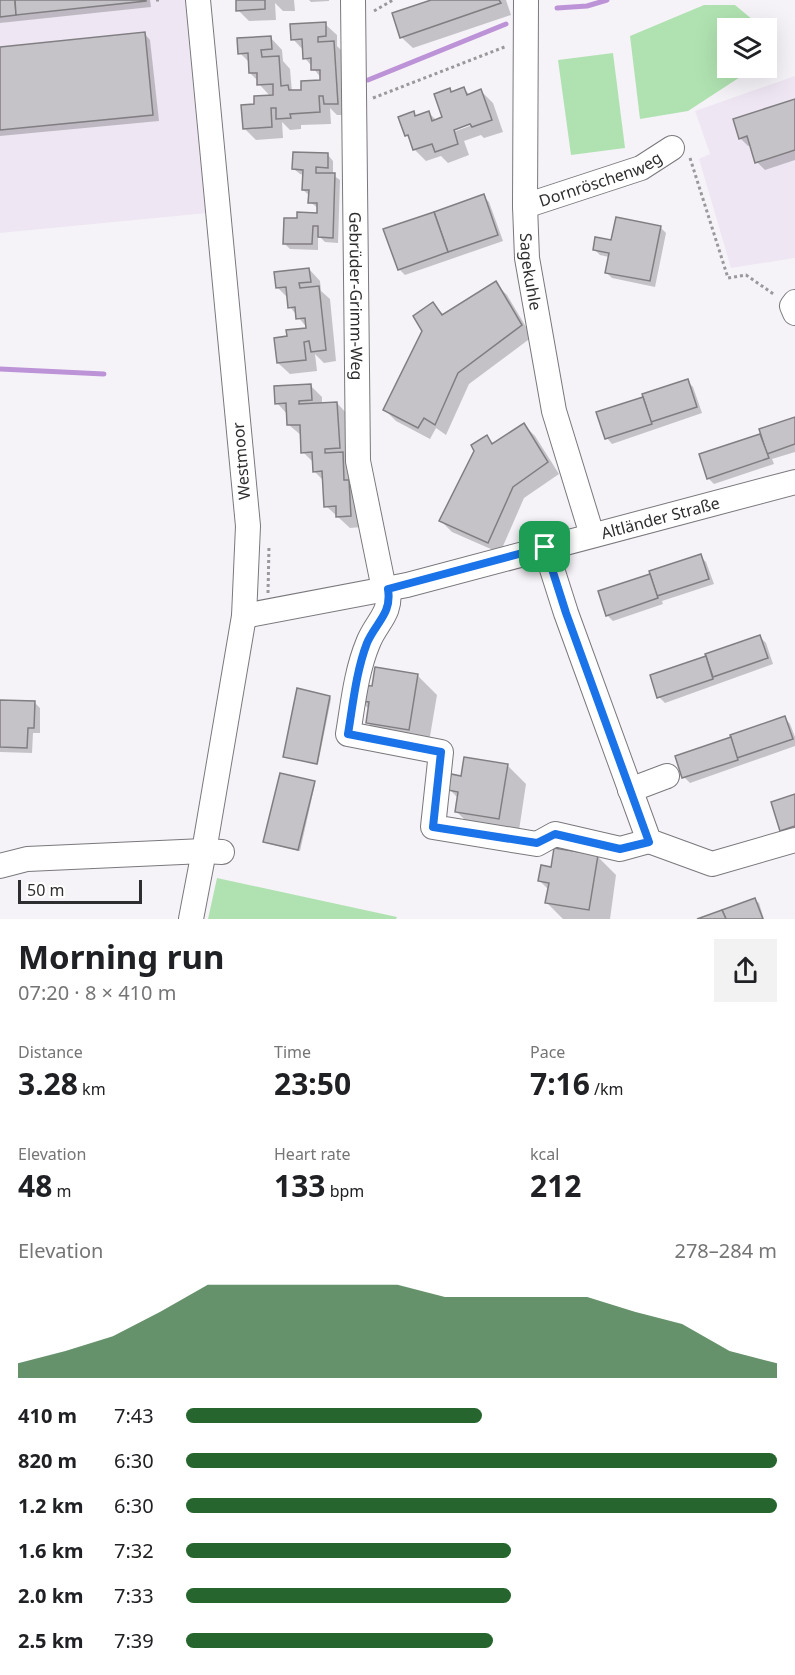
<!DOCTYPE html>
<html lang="en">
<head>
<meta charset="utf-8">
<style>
  body { margin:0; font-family:"Noto Sans",sans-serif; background:#f2f2f2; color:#202124; height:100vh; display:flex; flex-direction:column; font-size:22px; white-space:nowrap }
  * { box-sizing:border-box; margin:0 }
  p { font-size:20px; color:#757577 }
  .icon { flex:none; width:33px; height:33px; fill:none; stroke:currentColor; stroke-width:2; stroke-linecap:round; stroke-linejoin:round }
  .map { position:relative; height:919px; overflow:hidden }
  .drawer { display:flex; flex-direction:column; background:#fff; flex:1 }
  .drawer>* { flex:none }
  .controls { position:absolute; left:717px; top:18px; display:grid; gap:12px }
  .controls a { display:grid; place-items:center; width:60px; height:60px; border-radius:0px; background:#fff; box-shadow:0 6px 24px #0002; font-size:30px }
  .scale { position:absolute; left:18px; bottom:15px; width:124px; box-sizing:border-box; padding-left:6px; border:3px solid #2e2d2f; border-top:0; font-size:16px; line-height:21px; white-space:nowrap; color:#2e2d2f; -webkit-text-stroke:4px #fff; paint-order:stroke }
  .pin { position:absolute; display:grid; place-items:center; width:51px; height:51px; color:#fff; margin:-26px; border-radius:12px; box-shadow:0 3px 9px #0006 }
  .round { display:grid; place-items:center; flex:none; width:63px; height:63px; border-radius:0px; background:#f2f2f2 }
  .summary { display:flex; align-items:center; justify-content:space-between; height:102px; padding:0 18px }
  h1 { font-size:33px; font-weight:700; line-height:45px }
  .figures { display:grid; grid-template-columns:repeat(3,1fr); gap:9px; height:102px; padding:6px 18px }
  .figures div { display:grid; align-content:center }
  .figures b { font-size:30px; font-weight:700 }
  .figures small { font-size:16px; font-weight:400 }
  .figures p { font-size:16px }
  .chart { height:168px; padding:12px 18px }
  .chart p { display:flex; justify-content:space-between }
  .chart svg { width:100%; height:108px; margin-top:6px; fill:#26652d; opacity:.7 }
  ul { padding:0 18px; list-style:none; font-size:20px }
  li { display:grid; grid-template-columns:96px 72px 1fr; align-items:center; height:45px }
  li i { height:15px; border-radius:8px; background:#26652d }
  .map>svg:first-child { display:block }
</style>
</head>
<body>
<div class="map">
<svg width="795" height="919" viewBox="0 0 795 919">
  <rect width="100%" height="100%" fill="#f6f3f8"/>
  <g fill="#eee7f3">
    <polygon points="0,0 196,0 218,212 0,233"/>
    <polygon points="795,76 795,258 731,268 699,159 710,154 695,111"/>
  </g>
  <g fill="#b0e2b1">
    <polygon points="704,5 735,5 753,20 753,28 728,28 728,68 754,68 688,111 640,119 630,36"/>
    <polygon points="613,53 625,148 571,155 558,60"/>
    <polygon points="217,878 397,917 396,919 208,919"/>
  </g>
  <g fill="#0003" fill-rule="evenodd">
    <polygon points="0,0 150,0 151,7 0,23"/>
    <polygon points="237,0 294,0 295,11 283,11 275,3 276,20 249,21 238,10"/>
    <polygon points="309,0 329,0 329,1 311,2"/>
    <polygon points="435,0 506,0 511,15 413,48 401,37"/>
    <polygon points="325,24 337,35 337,46 345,54 349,115 337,115 330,108 331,124 301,125 301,129 290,130 282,122 283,138 256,140 244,128 256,105 271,97 259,84 258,81 250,73 250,63 240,53 271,38 282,50 283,61 290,69 292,92 303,91 322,82 322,79 305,58 304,51 293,39"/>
    <polygon points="145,34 150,40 159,121 0,136 0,48"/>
    <path d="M464,89L470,95L481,91L493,103L503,132L484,138L481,135L464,141L469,155L448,163L441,156L426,161L415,150L412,140L406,135L413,113L417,117L429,113L437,121L444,118L449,90L452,93ZM477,120L478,123L453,132V128Z"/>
    <polygon points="795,101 795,160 765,170 757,162 751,145 748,146 740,138"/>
    <polygon points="328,155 333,161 333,175 340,180 338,243 325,242 318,235 318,250 290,249 284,243 298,220 318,215 318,208 310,202 310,196 303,190 304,175 300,174 294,169"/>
    <polygon points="483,196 489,202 503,241 405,275 399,269"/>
    <polygon points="660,227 666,233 655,287 612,278 606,272 609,257 600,255 595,250 613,242"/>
    <polygon points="309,269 320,281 321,291 330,299 336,361 324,363 315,354 317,371 290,374 278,363 288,338 308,329 290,307 289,299 277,287"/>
    <polygon points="495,283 507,295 532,337 469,384 446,435 436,428 430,439 396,421 384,409 424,331 433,304 444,315"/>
    <polygon points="687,381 693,387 702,413 612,444 607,438 598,413"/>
    <polygon points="310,385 322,397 322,404 337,403 348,415 362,527 350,528 326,506 324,481 314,471 314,463 303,452 302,436 289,425 288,415 277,403"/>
    <polygon points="795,419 795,452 772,459 774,464 714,484 708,478 701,455 762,435"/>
    <polygon points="524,425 535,436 559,474 524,498 500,553 452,532 441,521 487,437 494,444"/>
    <polygon points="700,556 706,562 714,584 662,601 663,604 613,621 607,615 600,592"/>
    <polygon points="760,637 766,643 773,664 665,703 659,697 652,676"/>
    <polygon points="417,675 437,695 428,748 386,741 367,722 369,709 360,700 373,688"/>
    <polygon points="330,697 331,699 318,764 286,758 285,756"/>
    <polygon points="0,701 34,702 40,708 40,733 33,733 32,753 0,752"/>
    <polygon points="785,718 790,724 795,737 795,746 690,783 684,777"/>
    <polygon points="507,765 526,784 518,837 476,831 457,812 459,799 450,790 462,778"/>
    <polygon points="314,782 315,784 300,851 266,843"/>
    <polygon points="597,856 616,875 610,919 563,919 547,903 549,890 540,881 552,869"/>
    <polygon points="755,900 759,903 764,919 701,919"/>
  </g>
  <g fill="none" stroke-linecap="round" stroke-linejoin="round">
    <g stroke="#bd93d7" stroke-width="5">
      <polyline points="557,8 587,6 607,0"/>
      <polyline points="368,80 506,24"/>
      <polyline points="0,369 104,374"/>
    </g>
  </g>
  <g fill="#c6c3c8" stroke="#817e82" stroke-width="1.5">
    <polygon points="0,0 15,0 16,15 0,17"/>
    <polygon points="15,0 146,0 146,1 16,15"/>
    <polygon points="236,0 265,0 265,9 236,11"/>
    <polygon points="431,0 499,0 501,3 400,38 392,13"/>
    <polygon points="326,22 326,36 318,37 318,42 334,41 338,104 324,104 323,96 319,96 320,112 290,114 291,118 276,119 276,108 271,108 272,127 243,129 241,105 254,104 254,96 273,95 273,84 257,85 257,73 249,73 248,53 238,54 237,38 271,36 272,49 261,50 262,57 279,56 281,86 288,85 289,90 301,90 301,81 320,80 320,70 311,70 311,58 303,59 302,39 291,40 290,24"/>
    <polygon points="145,32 153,115 0,130 0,47"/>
    <polygon points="464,87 467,95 481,89 492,120 472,127 470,124 454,130 458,144 435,152 432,144 413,150 408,135 405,136 398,117 414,111 415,116 429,111 432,121 442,117 434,94 450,88 451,92"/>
    <polygon points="795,99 795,150 755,163 747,136 739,139 733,119"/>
    <polygon points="293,152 328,153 328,168 316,167 316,173 335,173 333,238 318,237 318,226 313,226 312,244 283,244 284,218 297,218 297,212 317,213 317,203 308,203 309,190 302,190 303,170 292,169"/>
    <polygon points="484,194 498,235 448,252 434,212"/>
    <polygon points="434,212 448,252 398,270 383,229"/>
    <polygon points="616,217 661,226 650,281 605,273 609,253 593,250 595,237 611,240"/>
    <polygon points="309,268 311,282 299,283 300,288 319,286 326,350 311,352 309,341 304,342 306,360 277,363 274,338 287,336 286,330 306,328 305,318 296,319 295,307 288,308 286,287 276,288 274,272"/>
    <polygon points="496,281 522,325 458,373 435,425 424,418 418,428 383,410 422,331 413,316 433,302 442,315"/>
    <polygon points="688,379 697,407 651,422 642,394"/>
    <polygon points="311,384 312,400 299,401 299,404 337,402 340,448 325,449 325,453 343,452 344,480 349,480 351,516 336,517 336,506 324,507 322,471 313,472 312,452 301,453 300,425 287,425 286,403 275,404 274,386"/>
    <polygon points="643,397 652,424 605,439 596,412"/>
    <polygon points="795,417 795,444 767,454 759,429"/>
    <polygon points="524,423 548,462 513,487 488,543 439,521 474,451 471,445 487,435 492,444"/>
    <polygon points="760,434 769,458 707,479 699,454"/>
    <polygon points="701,554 709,579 657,596 649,571"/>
    <polygon points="650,574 658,598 606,616 598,591"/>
    <polygon points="760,635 768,658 713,677 705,654"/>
    <polygon points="706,656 713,679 657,698 650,675"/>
    <polygon points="375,667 418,674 409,730 366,723 369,702 359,701 361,685 372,686"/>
    <polygon points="297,688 330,696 317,764 283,757"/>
    <polygon points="0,700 35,701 34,728 28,728 27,748 0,747"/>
    <polygon points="785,716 793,739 737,758 730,735"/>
    <polygon points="731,737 738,760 682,778 675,756"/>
    <polygon points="464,757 508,764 499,819 455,812 458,792 448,790 451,774 461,776"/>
    <polygon points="280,773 315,781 298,850 263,842"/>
    <polygon points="795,794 795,826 780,831 771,802"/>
    <polygon points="554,848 598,855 589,910 545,903 549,883 538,881 541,865 551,867"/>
    <polygon points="755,898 763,919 726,919 722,910"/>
    <polygon points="722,910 726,919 697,919"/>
  </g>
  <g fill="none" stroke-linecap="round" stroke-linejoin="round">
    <g stroke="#7a787c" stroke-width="26">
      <g id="minor">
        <path id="s1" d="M353,0L358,461L384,589"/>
        <path id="s2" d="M526,0L525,206L527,258L554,411L592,535"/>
        <path id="s3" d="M525,206L641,168L672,148"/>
        <polyline points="795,302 792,306 795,313"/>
        <polyline points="545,547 566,613 649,841 712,864 795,840"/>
        <path d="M388,589C392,614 376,622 368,643C356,672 353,704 348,734L441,752L433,827L537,844L555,834L620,849L649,841"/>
        <path id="s4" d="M244,616L407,585L795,482"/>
        <polyline points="630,790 667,776"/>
        <polyline points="0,866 27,859 204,851 222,852"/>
        <polyline points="191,919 204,851 244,616 248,526 198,0"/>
      </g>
    </g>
    <g stroke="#9a989b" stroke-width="3" stroke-dasharray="3 3" stroke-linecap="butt">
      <polyline points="156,0 162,0"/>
      <polyline points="374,11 393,0"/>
      <polyline points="373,98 507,46"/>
      <polyline points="690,158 728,278 746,275 775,295"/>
      <polyline points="268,593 269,545"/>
    </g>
    <use href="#minor" stroke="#fff" stroke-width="24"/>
  </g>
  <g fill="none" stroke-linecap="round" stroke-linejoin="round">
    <g stroke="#fff" stroke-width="12">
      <path id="route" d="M545,547L566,613L649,842L620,849L555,834L537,843L433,827L441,752L348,734C353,704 356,672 367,643C376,622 392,614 388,589Z"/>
    </g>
    <use href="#route" stroke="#1a73e8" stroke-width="8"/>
  </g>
  <g text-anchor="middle" stroke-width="4.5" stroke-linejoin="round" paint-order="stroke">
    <g font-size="16" fill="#2e2d2f" stroke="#fff">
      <text dy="6" stroke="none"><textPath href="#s3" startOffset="80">Dornröschenweg</textPath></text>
      <text dy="6" stroke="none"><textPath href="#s2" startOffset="272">Sagekuhle</textPath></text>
      <text dy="6" stroke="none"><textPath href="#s1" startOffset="296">Gebrüder-Grimm-Weg</textPath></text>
      <text transform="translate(241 461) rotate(-95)" y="6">Westmoor</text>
      <text dy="6" stroke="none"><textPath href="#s4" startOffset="428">Altländer Straße</textPath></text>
    </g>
  </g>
</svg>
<div class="controls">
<a><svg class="icon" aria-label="layers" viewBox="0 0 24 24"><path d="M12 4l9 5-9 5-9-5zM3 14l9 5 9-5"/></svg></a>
</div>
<div class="scale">50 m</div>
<div class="pin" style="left:545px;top:547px;background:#1e9e55"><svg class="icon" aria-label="arrive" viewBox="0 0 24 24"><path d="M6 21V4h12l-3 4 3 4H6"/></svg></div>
</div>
<section class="drawer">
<div class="summary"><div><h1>Morning run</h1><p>07:20 · 8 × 410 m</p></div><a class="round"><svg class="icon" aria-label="share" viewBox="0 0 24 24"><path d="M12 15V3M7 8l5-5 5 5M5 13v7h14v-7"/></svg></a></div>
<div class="figures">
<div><p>Distance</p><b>3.28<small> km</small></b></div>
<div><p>Time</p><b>23:50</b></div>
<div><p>Pace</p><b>7:16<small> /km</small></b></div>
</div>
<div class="figures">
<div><p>Elevation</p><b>48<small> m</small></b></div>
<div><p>Heart rate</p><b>133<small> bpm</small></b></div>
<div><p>kcal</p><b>212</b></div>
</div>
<div class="chart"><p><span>Elevation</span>278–284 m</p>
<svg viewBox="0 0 160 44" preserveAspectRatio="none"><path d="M0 44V38L10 33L20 27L30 17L40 6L50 6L60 6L70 6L80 6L90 11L100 11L110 11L120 11L130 17L140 22L150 33L160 38V44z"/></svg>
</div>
<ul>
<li><b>410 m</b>7:43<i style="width:50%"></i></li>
<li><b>820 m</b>6:30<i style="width:100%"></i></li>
<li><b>1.2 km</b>6:30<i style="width:100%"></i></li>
<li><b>1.6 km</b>7:32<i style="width:55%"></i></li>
<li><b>2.0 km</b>7:33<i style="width:55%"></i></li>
<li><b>2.5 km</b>7:39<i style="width:52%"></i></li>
</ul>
</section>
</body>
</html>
